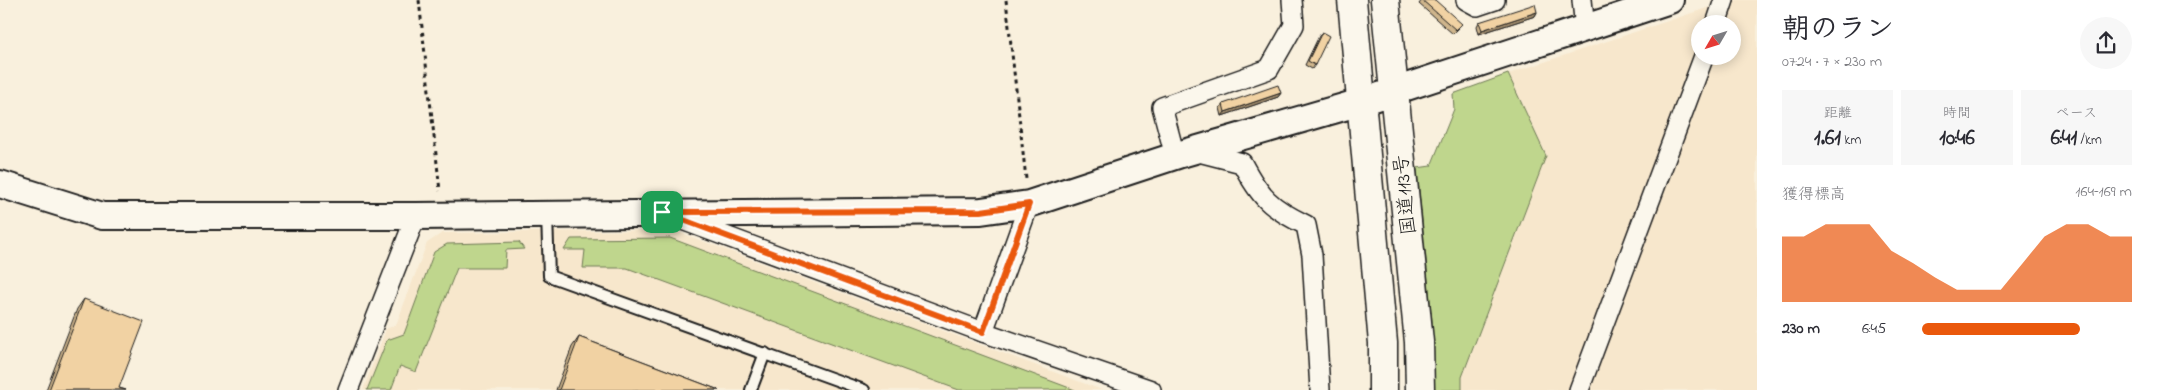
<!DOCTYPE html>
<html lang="ja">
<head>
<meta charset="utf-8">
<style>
  body { margin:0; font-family:"Indie Flower","Klee One",sans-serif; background:#f7f7f7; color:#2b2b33; height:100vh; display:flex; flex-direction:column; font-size:19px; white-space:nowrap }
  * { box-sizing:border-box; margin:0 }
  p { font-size:16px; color:#7c7c81 }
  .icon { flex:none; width:28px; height:28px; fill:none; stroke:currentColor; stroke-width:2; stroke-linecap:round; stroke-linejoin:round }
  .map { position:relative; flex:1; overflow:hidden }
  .drawer { display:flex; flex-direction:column; background:#fff; width:400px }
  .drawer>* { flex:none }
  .needle { width:32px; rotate:231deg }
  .fabs { position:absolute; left:1691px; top:15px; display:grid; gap:10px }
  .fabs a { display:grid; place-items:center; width:50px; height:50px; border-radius:50%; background:#fff; box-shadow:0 2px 12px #0003; font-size:25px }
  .pin { position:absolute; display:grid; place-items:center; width:42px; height:42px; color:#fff; margin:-21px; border-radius:10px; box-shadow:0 2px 8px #0006 }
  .round { display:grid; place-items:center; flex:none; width:52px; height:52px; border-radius:26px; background:#f7f7f7 }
  .headline { display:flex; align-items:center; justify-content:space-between; height:85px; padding:0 25px }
  h1 { font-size:28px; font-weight:700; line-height:38px }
  .figures { display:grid; grid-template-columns:repeat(3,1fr); gap:8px; height:85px; padding:5px 25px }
  .figures div { display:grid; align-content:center; border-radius:0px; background:#f7f7f7; text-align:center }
  .figures b { font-size:21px; font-weight:700 }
  .figures small { font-size:14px; font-weight:400 }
  .figures p { font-size:14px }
  .chart { height:140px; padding:10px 25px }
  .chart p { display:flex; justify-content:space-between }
  .chart svg { width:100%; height:90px; margin-top:5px; fill:#ea580c; opacity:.7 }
  ul { padding:0 25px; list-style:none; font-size:16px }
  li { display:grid; grid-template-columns:80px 60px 1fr; align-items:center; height:38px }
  li i { height:12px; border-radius:6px; background:#ea580c }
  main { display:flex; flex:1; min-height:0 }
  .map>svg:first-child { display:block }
</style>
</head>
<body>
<main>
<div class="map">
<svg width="1757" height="390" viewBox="0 0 1757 390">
  <rect width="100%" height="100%" fill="#f9f0dd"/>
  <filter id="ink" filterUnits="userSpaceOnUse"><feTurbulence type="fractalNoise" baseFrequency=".02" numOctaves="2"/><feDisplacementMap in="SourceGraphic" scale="10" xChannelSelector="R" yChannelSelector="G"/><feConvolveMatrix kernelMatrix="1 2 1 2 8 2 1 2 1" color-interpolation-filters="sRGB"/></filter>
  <g filter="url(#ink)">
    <g fill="#f7e7cc" fill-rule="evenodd">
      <path d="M1731,0H1757V390H1462V377L1546,156L1508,74ZM1700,24H1732V56H1700Z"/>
      <polygon points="673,230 1102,390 363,390 386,329 396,325 427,243 442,233"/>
    </g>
    <g fill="#bfd68d" stroke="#6e7954">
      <polygon points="1508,74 1546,156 1462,377 1462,390 1433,390 1432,320 1417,168 1431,166 1454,109 1453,94"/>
      <polygon points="670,238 1075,390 959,390 627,268 583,268 585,250 564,250 571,239"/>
      <polygon points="519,242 524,249 506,250 505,268 457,268 416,372 400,366 391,390 367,390 387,340 404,334 434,252 447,244"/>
    </g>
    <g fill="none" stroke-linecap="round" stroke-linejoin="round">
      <g stroke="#1c1c1c" stroke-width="14">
        <g id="lane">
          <polyline points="547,215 549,276 864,390"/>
          <polyline points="751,390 765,353"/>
        </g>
      </g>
      <g stroke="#1c1c1c" stroke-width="22">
        <g id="street">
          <polyline points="1466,0 1477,6 1495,0"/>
          <polyline points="1582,0 1585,29"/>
          <polyline points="1716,24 1724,0"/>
          <path d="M1195,151L1242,163C1260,197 1270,208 1306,225L1312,255L1320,390"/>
          <polyline points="1175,156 1162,107 1269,69 1294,25 1292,0"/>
          <polyline points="677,218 983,332 1151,390"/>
          <polyline points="983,332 1029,204"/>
          <polyline points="348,390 416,216"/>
          <polyline points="1579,390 1704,56"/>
        </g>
      </g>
      <g stroke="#1c1c1c" stroke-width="30">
        <polyline id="secondary" points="0,184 102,216 416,216 981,211 1029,204 1181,154 1361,102 1670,0"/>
      </g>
      <g stroke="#1c1c1c" stroke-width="31">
        <g id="highway">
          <polyline points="1352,0 1383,343 1383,390"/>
          <polyline points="1385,0 1419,342 1420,390"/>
        </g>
      </g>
      <g stroke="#1c1c1c" stroke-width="3" stroke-dasharray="4 4" stroke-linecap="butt">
        <polyline points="419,0 440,191"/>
        <polyline points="1006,0 1026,179"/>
      </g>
      <use href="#lane" stroke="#fbf7ec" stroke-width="10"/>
      <use href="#street" stroke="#fbf7ec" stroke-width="19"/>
      <use href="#secondary" stroke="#fbf7ec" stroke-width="26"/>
      <use href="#highway" stroke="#fbf7ec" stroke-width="28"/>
    </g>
    <g fill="#cfb58c" stroke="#1c1c1c">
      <polygon points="1422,0 1459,28 1453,34 1419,4"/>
      <polygon points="1537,12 1535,16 1479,34 1477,26 1479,22"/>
      <polygon points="1322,32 1315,65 1312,69 1305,65 1319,36"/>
      <polygon points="1281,93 1278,97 1222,116 1220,108 1223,104"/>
      <polygon points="84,299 119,388 126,390 46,390 77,309"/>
      <polygon points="579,337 719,390 556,390 572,347"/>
    </g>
    <g fill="#a99372" stroke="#1c1c1c">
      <polygon points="1537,12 1535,16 1479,34 1482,30"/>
      <polygon points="1281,93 1278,97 1222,116 1225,112"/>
    </g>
    <g fill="#f1d2a3" stroke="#1c1c1c">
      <polygon points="1422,0 1435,0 1462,24 1456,30"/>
      <polygon points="1535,4 1537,12 1482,30 1479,22"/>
      <polygon points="1322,32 1329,36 1315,65 1308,61"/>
      <polygon points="1278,85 1281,93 1225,112 1223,104"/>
      <polygon points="84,299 144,322 119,388 126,390 49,390"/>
      <polygon points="579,337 719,390 559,390"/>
    </g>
  </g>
  <g fill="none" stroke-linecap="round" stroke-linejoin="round" filter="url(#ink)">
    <g stroke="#fff" stroke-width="10">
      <polygon id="route" points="1029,204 983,332 662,212 981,211"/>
    </g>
    <use href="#route" stroke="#ea580c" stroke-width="6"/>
  </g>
  <g text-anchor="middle" stroke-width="4" stroke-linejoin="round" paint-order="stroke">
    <g font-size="20" fill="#1c1c1c" stroke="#fbf7ec">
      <text transform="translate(1404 195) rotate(-96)" y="7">国道113号</text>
    </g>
  </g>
</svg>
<div class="fabs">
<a><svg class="needle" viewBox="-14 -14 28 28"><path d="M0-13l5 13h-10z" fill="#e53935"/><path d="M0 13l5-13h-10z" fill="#7c7c81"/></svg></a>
</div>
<div class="pin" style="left:662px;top:212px;background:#1e9e55"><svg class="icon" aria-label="arrive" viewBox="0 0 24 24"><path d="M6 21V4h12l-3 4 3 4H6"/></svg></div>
</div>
<section class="drawer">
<div class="headline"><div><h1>朝のラン</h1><p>07:24 · 7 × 230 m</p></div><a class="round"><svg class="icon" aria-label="share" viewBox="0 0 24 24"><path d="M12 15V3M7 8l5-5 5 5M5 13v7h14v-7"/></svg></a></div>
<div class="figures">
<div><p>距離</p><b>1.61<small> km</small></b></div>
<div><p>時間</p><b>10:46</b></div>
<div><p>ペース</p><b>6:41<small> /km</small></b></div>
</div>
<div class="chart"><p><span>獲得標高</span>164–169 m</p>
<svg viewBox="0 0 160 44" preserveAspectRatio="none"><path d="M0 44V12L10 12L20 6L30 6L40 6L50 19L60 25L70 32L80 38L90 38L100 38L110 25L120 12L130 6L140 6L150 12L160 12V44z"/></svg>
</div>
<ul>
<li><b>230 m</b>6:45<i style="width:75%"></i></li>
</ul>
</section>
</main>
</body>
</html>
